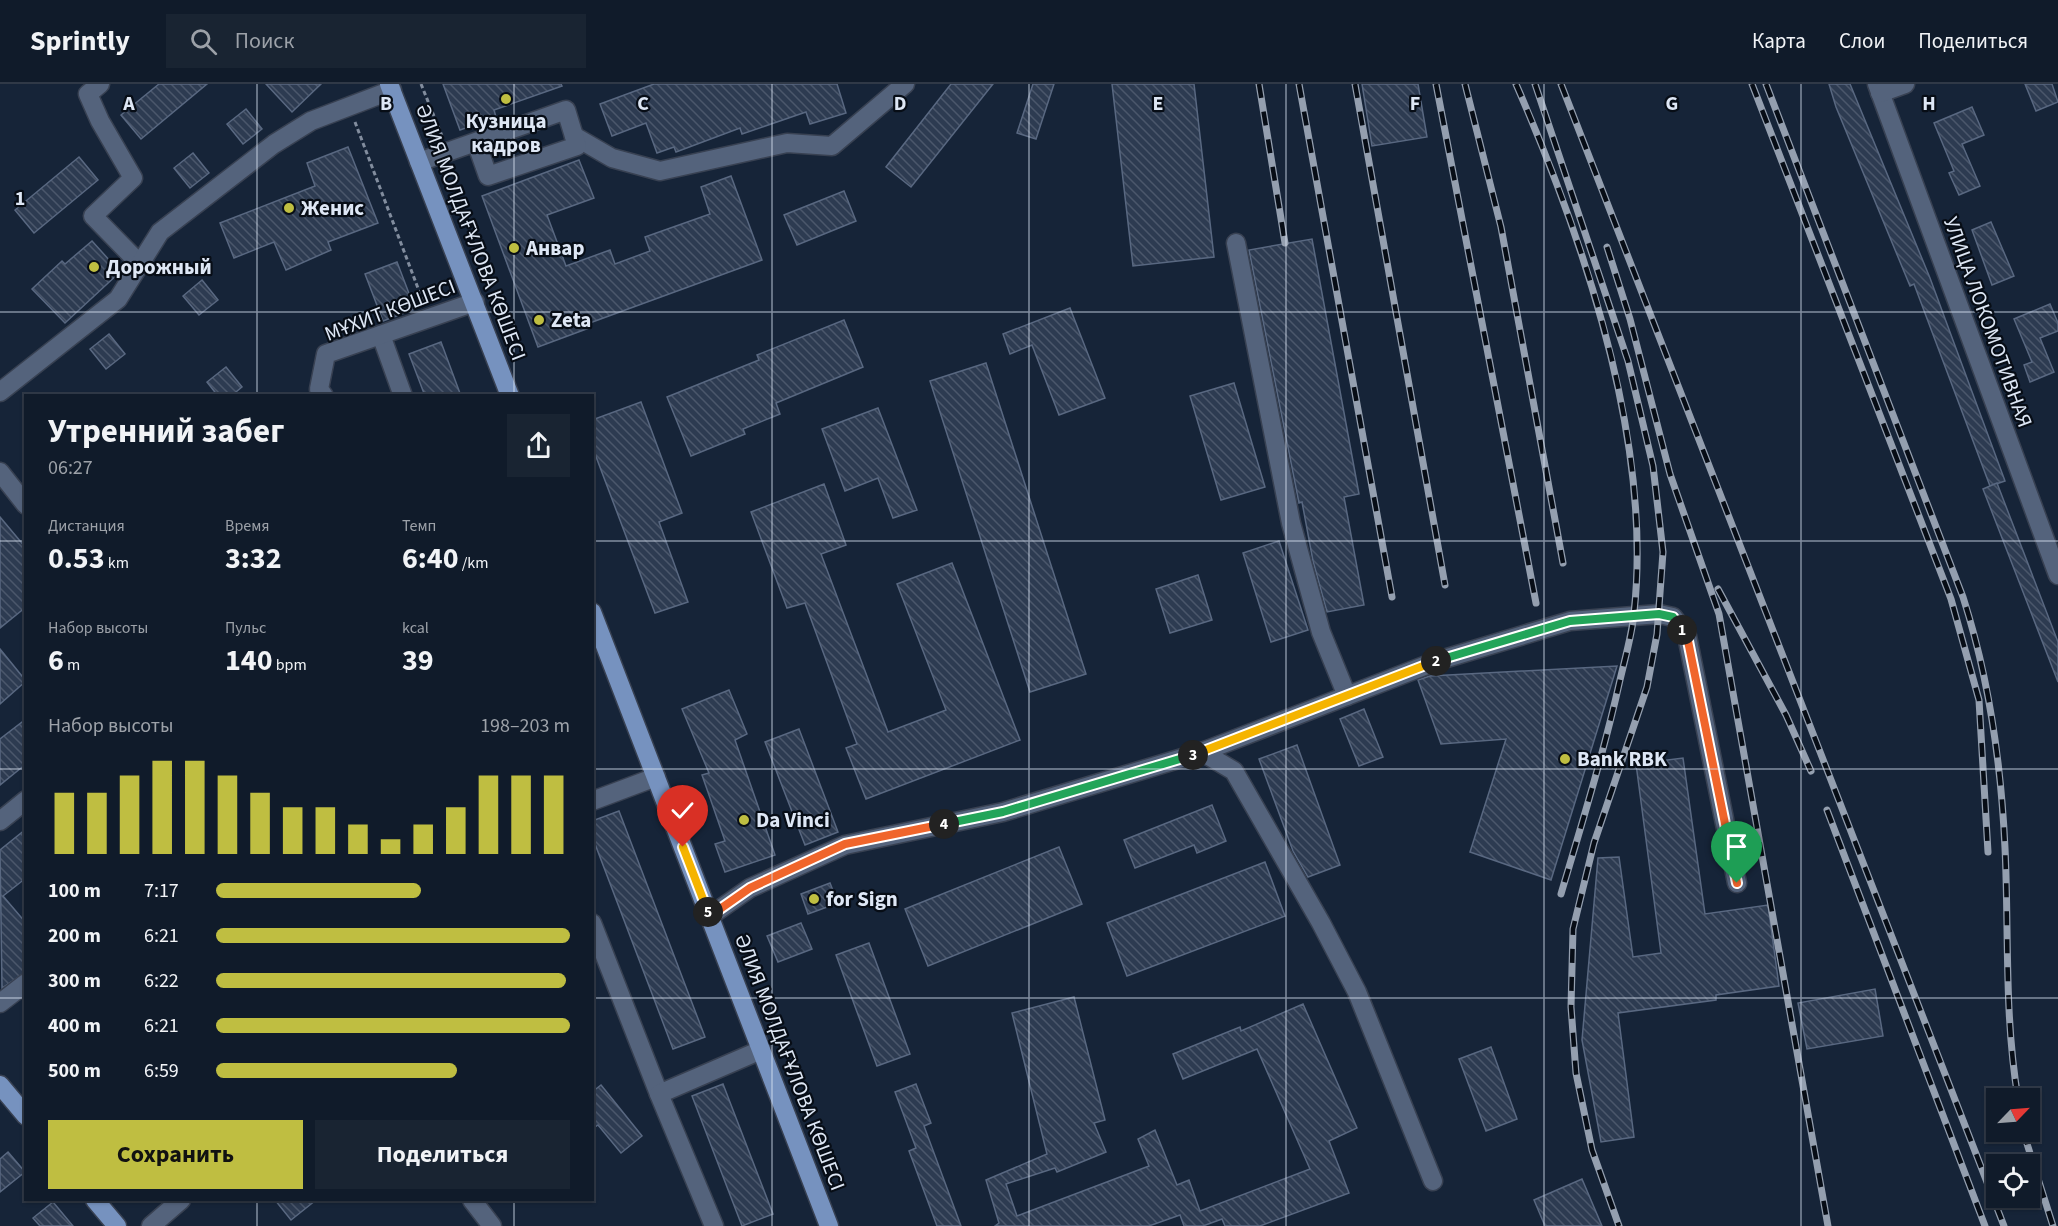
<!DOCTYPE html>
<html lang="ru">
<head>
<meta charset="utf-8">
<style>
  body { margin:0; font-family:"Source Sans 3",sans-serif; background:#192432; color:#f1f3f6; height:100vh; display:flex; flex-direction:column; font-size:22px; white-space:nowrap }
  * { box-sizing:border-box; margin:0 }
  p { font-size:20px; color:#9ca1a8 }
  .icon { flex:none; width:33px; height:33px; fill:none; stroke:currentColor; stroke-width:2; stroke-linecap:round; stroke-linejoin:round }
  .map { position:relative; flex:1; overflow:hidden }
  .panel { position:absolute; left:24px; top:310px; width:570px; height:807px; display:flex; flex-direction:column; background:#101b2a; border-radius:0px; box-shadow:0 2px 4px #0004,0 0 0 2px #303947 }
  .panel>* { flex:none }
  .needle { width:39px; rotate:65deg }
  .fabs { position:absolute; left:1986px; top:1004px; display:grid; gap:12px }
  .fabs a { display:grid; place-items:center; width:54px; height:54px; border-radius:0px; background:#101b2a; box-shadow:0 2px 4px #0004,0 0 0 2px #303947; font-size:30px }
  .pin { position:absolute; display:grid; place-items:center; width:51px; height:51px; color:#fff; margin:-62px -26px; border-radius:50% 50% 50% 0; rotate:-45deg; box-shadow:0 0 6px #0007 }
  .pin .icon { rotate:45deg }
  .km { position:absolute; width:30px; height:30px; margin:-15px; border-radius:50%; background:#222; color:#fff; font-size:16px; line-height:30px; text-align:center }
  .round { display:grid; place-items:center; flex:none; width:63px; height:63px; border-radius:0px; background:#192432 }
  .overview { display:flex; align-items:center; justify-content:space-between; height:102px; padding:0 24px }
  h1 { font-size:33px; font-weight:700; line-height:45px }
  .figures { display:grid; grid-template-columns:repeat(3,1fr); gap:9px; height:102px; padding:6px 24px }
  .figures div { display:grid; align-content:center }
  .figures b { font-size:30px; font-weight:700 }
  .figures small { font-size:16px; font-weight:400 }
  .figures p { font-size:16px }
  .chart { height:168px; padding:12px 24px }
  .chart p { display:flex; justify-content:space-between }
  .chart svg { width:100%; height:108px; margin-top:6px; stroke:#bfbe41; stroke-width:6 }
  .button { display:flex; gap:12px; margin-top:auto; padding:12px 24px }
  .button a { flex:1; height:69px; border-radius:0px; background:#bfbe41; color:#111; font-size:24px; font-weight:700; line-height:69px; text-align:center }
  .button a+a { background:#192432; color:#f1f3f6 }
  ul { padding:0 24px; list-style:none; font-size:20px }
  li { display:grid; grid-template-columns:96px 72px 1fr; align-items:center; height:45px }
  li i { height:15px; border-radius:8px; background:#bfbe41 }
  header { display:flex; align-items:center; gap:36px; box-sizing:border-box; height:84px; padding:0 30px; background:#101b2a; border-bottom:2px solid #303947 }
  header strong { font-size:28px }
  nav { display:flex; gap:33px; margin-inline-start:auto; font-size:21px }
  .search { width:420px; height:54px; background:#192432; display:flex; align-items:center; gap:15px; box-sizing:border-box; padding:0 21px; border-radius:0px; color:#9ca1a8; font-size:22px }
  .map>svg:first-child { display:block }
</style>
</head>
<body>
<header>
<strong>Sprintly</strong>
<div class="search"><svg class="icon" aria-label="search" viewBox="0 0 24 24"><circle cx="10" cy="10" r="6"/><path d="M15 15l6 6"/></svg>Поиск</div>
<nav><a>Карта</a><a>Слои</a><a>Поделиться</a></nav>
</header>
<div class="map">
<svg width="2058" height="1142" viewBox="0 0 2058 1142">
  <defs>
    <pattern id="building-back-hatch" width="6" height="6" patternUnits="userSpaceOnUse" patternTransform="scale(1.5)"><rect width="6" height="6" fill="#2d3b51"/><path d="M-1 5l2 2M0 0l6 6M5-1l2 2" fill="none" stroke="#4b576b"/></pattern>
  </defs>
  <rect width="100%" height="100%" fill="#162438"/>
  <g fill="url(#building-back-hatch)" stroke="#596881" stroke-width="1.5">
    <polygon points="159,0 207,0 141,55 121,31"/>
    <polygon points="266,0 321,0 292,28"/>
    <polygon points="443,0 561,0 562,2 494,26 496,33 460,46"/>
    <polygon points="654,0 837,0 846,29 810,40 806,28 742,50 740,44 676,68 674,63 657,69 646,39 612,52 600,20"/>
    <polygon points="951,0 993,0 911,103 886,83"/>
    <polygon points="1033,0 1054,0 1036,55 1017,49"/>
    <polygon points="1112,0 1194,0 1214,173 1133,182"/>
    <polygon points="1362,0 1418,0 1427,53 1372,62"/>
    <polygon points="1829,0 1850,0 1930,194 2005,397 1990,402 1914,200 1910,202 1836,23"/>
    <polygon points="2025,0 2052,0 2058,18 2036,27"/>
    <polygon points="1972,23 1984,51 1962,60 1980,102 1959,111 1949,89 1954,87 1934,39"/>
    <polygon points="246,25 262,45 243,60 227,40"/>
    <polygon points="348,63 378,139 328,158 331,166 286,186 274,158 234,174 220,139 315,102 307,79"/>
    <polygon points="193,69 209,89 190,104 174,84"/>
    <polygon points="79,73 98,96 34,149 15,126"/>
    <polygon points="579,76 594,114 547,131 566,182 610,166 615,180 650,167 645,153 710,130 701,103 731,92 762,176 587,240 589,244 538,263 482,112"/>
    <polygon points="844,107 856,137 797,161 784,131"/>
    <polygon points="1991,138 2014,192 1992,201 1972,146"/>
    <polygon points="1312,155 1359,410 1344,413 1364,521 1327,528 1313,477 1302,418 1299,419 1249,166"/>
    <polygon points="92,157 120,188 65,239 32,205 62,177 65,180"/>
    <polygon points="397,178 415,225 383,237 365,190"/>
    <polygon points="202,196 218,216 199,231 183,212"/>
    <polygon points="2050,220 2058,239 2058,247 2040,254 2054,288 2030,298 2024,281 2032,278 2014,235"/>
    <polygon points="1070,224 1105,314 1059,331 1032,261 1010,270 1003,250"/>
    <polygon points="844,236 863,283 776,319 780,330 743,345 745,350 691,372 667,313 759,276 757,271"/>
    <polygon points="109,250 125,270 106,285 90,265"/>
    <polygon points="441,258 461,312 425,312 409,270"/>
    <polygon points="986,279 1086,590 1030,608 930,297"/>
    <polygon points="226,283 242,303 231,312 218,312 207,298"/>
    <polygon points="1234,299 1265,403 1221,416 1190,312"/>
    <polygon points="641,318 682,429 659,438 688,518 655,529 592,362 592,336"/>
    <polygon points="878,324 917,426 893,434 878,394 845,407 822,345"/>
    <polygon points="1997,399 2058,558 2058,598 1983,405"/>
    <polygon points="824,400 846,461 821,470 888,648 946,626 897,500 952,479 1020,656 866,715 846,664 857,660 805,519 787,524 751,428"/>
    <polygon points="0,433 26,464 26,523 0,544"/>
    <polygon points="1279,457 1308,546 1271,558 1243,469"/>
    <polygon points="1198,491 1212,536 1170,549 1156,505"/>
    <polygon points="0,565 26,597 0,620"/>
    <polygon points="1617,582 1551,796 1470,768 1506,655 1441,660 1418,596 1430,592"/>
    <polygon points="729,606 747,650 735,656 775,771 725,788 715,760 725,757 702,691 709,689 682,625"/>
    <polygon points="1364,625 1383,673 1359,682 1340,635"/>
    <polygon points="26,635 26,680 0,701 0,655"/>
    <polygon points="799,645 838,748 805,761 765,658"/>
    <polygon points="1297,661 1340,781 1308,793 1293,767 1259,675"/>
    <polygon points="1683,674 1705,830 1768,821 1779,902 1716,911 1716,916 1618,929 1634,1053 1601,1058 1582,956 1598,774 1619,773 1633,873 1661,869 1636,680"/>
    <polygon points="1212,721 1226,757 1197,769 1194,761 1135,784 1124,756"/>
    <polygon points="619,727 705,953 673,965 592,752 592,737"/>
    <polygon points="26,745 26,794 3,812 26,839 26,888 2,904 0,766"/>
    <polygon points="1059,763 1082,820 928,882 905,825"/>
    <polygon points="1265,778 1285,832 1127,892 1107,839"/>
    <polygon points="830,799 838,819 808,830 801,810"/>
    <polygon points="801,839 812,865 778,878 767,852"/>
    <polygon points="869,859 910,970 877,982 836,871"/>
    <polygon points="1875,905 1883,952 1807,965 1798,919"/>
    <polygon points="1074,913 1105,1036 1094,1039 1106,1068 1057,1088 1055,1084 1006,1100 1017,1132 1149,1082 1138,1055 1155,1046 1177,1101 1189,1096 1200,1127 1310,1085 1257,965 1183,995 1173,970 1240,943 1241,947 1303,920 1357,1044 1329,1057 1349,1109 1260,1142 1225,1142 1222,1135 1203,1142 1184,1142 1180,1131 1149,1142 995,1142 999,1139 986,1096 1047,1070 1012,929"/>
    <polygon points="1491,963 1517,1035 1486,1047 1459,975"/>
    <polygon points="723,1000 773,1130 742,1142 692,1012"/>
    <polygon points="916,1000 931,1039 924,1042 961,1142 937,1142 909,1067 916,1064 895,1008"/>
    <polygon points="601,1001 642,1052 621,1069 598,1041 592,1045 592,1008"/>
    <polygon points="8,1068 25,1088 0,1108 0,1075"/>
    <polygon points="1582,1095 1602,1142 1545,1142 1534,1116"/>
    <polygon points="275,1116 316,1116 291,1136"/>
    <polygon points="53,1118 73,1142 40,1142 33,1134"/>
  </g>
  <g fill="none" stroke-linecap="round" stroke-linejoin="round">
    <g stroke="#384152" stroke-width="21">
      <g id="minor">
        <polyline points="100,0 88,10 100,37 133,94 93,132 140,180"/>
        <polyline points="1877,0 2058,491"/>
        <polyline points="1880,9 1905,0"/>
        <polyline points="574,52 612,74 660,87 787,59 832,62 905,0"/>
        <polyline points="419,78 566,26 577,62 488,92 476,58"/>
        <polyline points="1236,159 1291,439 1321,548 1347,612"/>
        <polyline points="381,251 403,312"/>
        <polyline points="0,308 118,215 160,148 274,60 311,37 392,6"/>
        <polyline points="324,312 319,305 326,270 475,218"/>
        <polyline points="0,388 26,421"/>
        <polyline points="1202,668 1234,687 1321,839 1357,908 1433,1097"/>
        <polyline points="592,717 656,693"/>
        <polyline points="0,737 26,716"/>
        <polyline points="710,832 750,804 845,761 1003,728 1202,668 1437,577 1570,537 1659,530 1673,533 1687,552 1737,799"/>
        <polyline points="592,839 659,1010"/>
        <polyline points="0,919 26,899"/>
        <polyline points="472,1116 492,1142"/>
        <polyline points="151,1142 181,1116"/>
        <polyline points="714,1142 659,1010 761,966"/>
      </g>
    </g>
    <g stroke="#384152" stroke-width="21">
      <g id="major">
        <polyline points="389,0 510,312"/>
        <polyline points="592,528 829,1142"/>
        <polyline points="0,1001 26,1032"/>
        <polyline points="95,1116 117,1142"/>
      </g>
    </g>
    <g stroke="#828d9e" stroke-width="3" stroke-dasharray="4.5 3" stroke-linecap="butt">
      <polyline points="421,0 442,52"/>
      <polyline points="355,38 424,220"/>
    </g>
    <use href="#minor" stroke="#54637c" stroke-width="18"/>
    <use href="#major" stroke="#7692bf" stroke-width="18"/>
    <g stroke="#949faf" stroke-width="7">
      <g id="rail">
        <polyline points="1259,0 1285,159"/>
        <polyline points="1299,0 1392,513"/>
        <polyline points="1355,0 1445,501"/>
        <polyline points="1436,0 1536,519"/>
        <polyline points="1465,0 1501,143 1563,479"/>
        <path d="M1516,0C1584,156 1653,357 1634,529C1632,551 1625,574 1620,596C1604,668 1582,739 1561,810"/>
        <polyline points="1535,0 1628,277 1653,382 1663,468 1657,550 1647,603 1594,759 1573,845 1571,923 1576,989 1592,1066 1619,1142"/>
        <polyline points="1561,0 2004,1142"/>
        <polyline points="1752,0 1951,515 1979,616 1988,768"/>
        <path d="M1766,0L1963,513C1989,594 2001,678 2005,764C2009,847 2004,931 2018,1014"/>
        <polyline points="1607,163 1630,235 1670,390 1719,530 1828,1142"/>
        <polyline points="1718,505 1786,631 1811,687"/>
        <polyline points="1827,726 1985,1142"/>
        <polyline points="2023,1047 2053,1142"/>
      </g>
    </g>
    <use href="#rail" stroke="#070d16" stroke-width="4.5" stroke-dasharray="14" stroke-linecap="butt"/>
  </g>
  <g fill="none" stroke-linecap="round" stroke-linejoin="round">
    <g stroke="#fff" stroke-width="12">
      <polyline id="split-1" points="1682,546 1687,552 1737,799"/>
    </g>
    <g stroke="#fff" stroke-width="12">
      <polyline id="split-2" points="1436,577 1570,537 1659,530 1673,533 1682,546"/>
    </g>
    <g stroke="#fff" stroke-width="12">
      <polyline id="split-3" points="1193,671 1436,577"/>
    </g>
    <g stroke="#fff" stroke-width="12">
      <polyline id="split-4" points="944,740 1003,728 1193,671"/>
    </g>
    <g stroke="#fff" stroke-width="12">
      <polyline id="split-5" points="708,828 710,832 750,804 845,760 944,740"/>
    </g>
    <g stroke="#fff" stroke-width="12">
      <polyline id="split-6" points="683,763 708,828"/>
    </g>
    <use href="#split-1" stroke="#f0652b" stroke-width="8"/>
    <use href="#split-2" stroke="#22a559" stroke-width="8"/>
    <use href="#split-3" stroke="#f5b400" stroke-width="8"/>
    <use href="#split-4" stroke="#22a559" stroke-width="8"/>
    <use href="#split-5" stroke="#f0652b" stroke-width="8"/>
    <use href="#split-6" stroke="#f5b400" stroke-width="8"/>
  </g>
  <path fill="none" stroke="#dee7f5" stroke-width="1.5" stroke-opacity="0.55" d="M257,0V312M514,0V312M772,0V1142M1029,0V1142M1286,0V1142M1544,0V1142M1801,0V1142M0,228H2058M0,457H26M592,457H2058M0,685H26M592,685H2058M0,914H26M592,914H2058M257,1116V1142M514,1116V1142"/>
  <g fill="#bfbe41" stroke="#070d16" stroke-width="2">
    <circle cx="506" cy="15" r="6"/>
    <circle cx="289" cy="124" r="6"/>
    <circle cx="514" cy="164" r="6"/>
    <circle cx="94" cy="183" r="6"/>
    <circle cx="539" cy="236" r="6"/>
    <circle cx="1565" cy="675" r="6"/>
    <circle cx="744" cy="736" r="6"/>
    <circle cx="814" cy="815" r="6"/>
  </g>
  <g text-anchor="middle" stroke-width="4.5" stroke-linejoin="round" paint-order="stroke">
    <g font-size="21" font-weight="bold" fill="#dee7f5" stroke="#070d16" text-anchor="start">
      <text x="506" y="44" text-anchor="middle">Кузница<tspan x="506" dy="24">кадров</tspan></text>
      <text x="301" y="131">Женис</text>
      <text x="526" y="171">Анвар</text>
      <text x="106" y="190">Дорожный</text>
      <text x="551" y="243">Zeta</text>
      <text x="1577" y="682">Bank RBK</text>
      <text x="756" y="743">Da Vinci</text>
      <text x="826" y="822">for Sign</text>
    </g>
    <g font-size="21" fill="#dee7f5" stroke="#070d16">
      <text transform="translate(471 148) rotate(69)" y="7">ӘЛИЯ МОЛДАҒҰЛОВА КӨШЕСІ</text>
      <text transform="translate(390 226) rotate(-21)" y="7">МҰХИТ КӨШЕСІ</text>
      <text transform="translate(1988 238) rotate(70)" y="7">УЛИЦА ЛОКОМОТИВНАЯ</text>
      <text transform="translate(790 978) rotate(69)" y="7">ӘЛИЯ МОЛДАҒҰЛОВА КӨШЕСІ</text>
    </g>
  </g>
  <g font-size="20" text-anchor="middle" font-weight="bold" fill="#dee7f5" stroke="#070d16" stroke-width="4.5" stroke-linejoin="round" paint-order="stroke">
    <text x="129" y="26">A</text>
    <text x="386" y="26">B</text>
    <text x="643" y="26">C</text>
    <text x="900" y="26">D</text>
    <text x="1158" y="26">E</text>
    <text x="1415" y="26">F</text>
    <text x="1672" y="26">G</text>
    <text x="1929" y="26">H</text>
    <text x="20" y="121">1</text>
  </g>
</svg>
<div class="fabs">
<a><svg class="needle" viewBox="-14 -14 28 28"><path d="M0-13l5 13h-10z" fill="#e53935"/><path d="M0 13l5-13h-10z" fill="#9ca1a8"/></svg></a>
<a><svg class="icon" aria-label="locate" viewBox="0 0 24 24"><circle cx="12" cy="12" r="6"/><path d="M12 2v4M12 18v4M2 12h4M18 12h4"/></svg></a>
</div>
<div class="pin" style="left:1737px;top:799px;background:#1e9e55"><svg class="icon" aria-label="arrive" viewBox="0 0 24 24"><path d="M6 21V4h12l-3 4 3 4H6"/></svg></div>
<div class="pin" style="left:683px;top:763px;background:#d93025"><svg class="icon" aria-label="check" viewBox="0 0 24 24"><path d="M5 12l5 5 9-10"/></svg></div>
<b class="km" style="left:1682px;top:546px">1</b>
<b class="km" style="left:1436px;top:577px">2</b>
<b class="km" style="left:1193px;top:671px">3</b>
<b class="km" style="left:944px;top:740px">4</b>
<b class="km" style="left:708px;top:828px">5</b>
<section class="panel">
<div class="overview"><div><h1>Утренний забег</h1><p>06:27</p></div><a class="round"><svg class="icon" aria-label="share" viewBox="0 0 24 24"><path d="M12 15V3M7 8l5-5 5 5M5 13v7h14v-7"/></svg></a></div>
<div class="figures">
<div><p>Дистанция</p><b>0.53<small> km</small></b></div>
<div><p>Время</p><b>3:32</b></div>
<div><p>Темп</p><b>6:40<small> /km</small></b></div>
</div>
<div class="figures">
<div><p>Набор высоты</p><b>6<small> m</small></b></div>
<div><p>Пульс</p><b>140<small> bpm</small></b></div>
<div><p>kcal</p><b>39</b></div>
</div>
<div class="chart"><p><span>Набор высоты</span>198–203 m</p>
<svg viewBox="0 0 160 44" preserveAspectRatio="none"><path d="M5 44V19M15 44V19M25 44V12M35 44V6M45 44V6M55 44V12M65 44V19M75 44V25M85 44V25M95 44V32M105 44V38M115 44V32M125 44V25M135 44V12M145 44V12M155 44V12"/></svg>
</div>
<ul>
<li><b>100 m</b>7:17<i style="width:58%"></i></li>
<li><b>200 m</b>6:21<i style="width:100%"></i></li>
<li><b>300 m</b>6:22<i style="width:99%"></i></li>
<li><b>400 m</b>6:21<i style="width:100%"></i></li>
<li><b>500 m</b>6:59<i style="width:68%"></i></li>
</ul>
<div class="button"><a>Сохранить</a><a>Поделиться</a></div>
</section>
</div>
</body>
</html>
